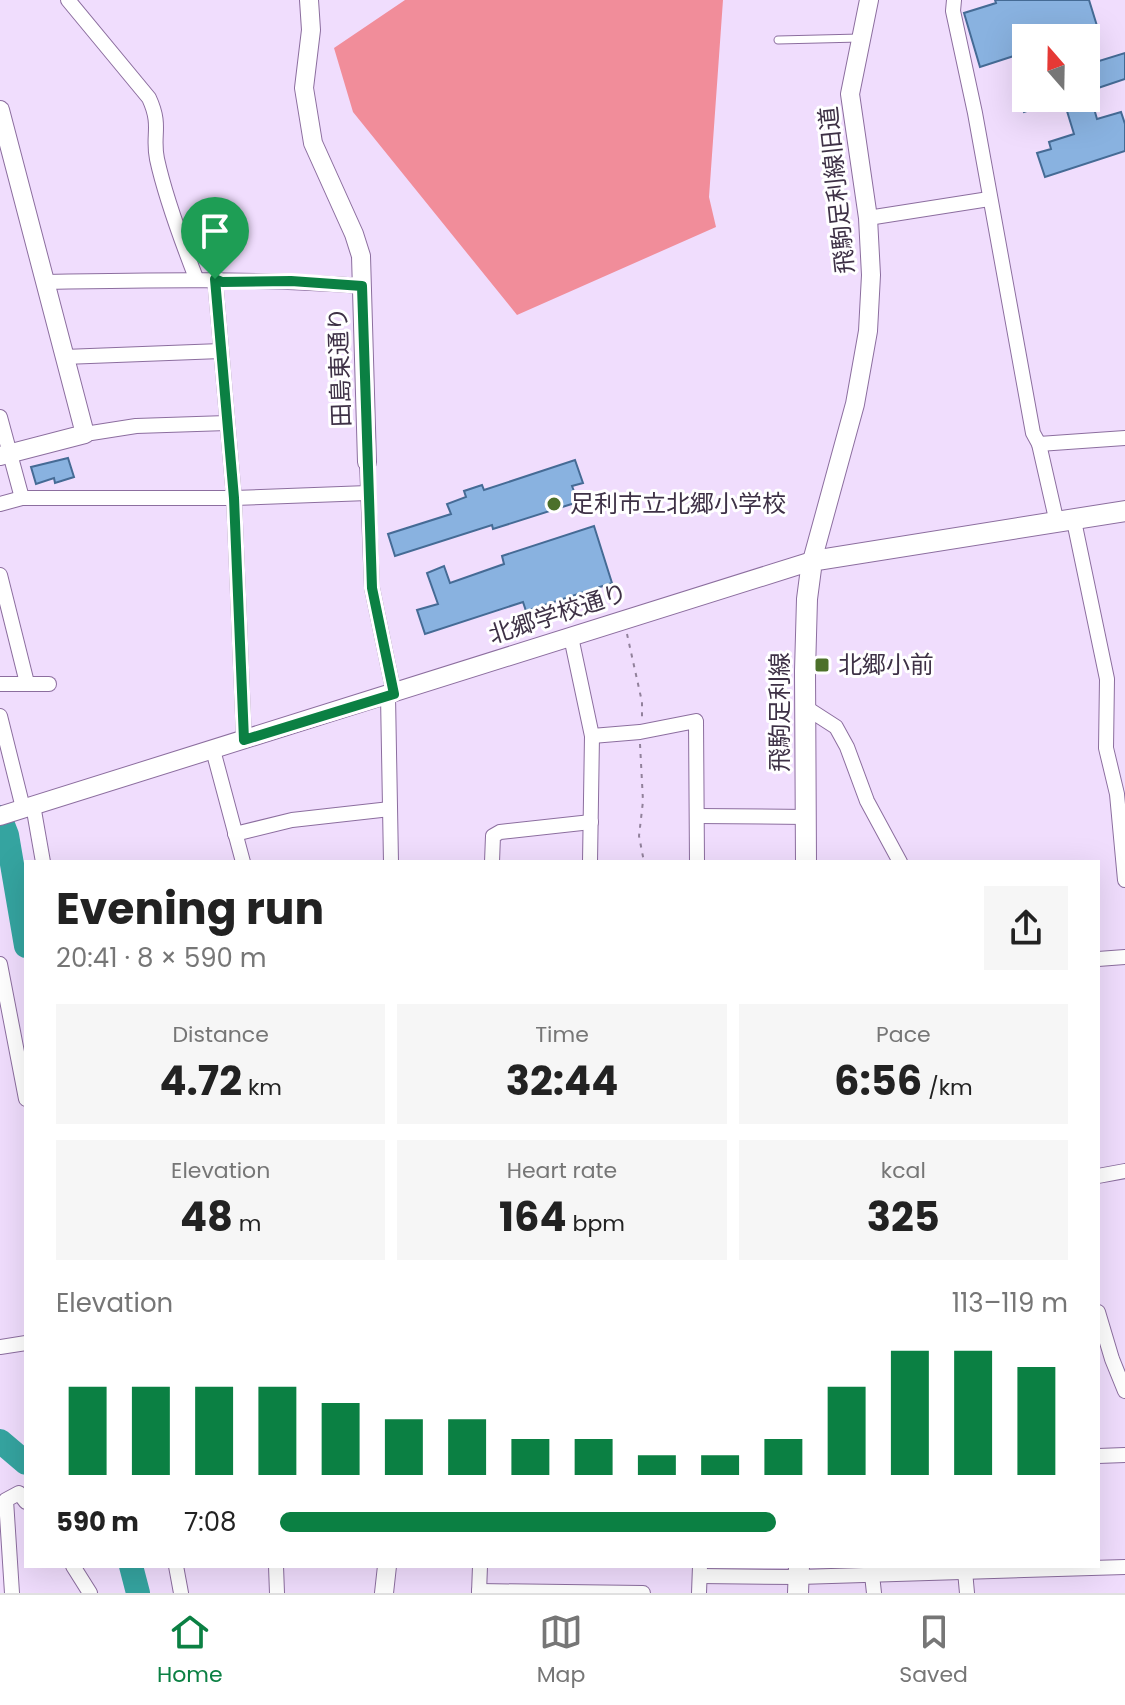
<!DOCTYPE html>
<html lang="en">
<head>
<meta charset="utf-8">
<style>
  body { margin:0; font-family:Poppins,"Noto Sans JP",sans-serif; background:#f6f6f6; color:#222; height:100vh; display:flex; flex-direction:column; font-size:30px; white-space:nowrap }
  * { box-sizing:border-box; margin:0 }
  p { font-size:26px; color:#767676 }
  .icon { flex:none; width:44px; height:44px; fill:none; stroke:currentColor; stroke-width:2; stroke-linecap:round; stroke-linejoin:round }
  .map { position:relative; flex:1; overflow:hidden }
  .side { position:absolute; left:24px; top:860px; width:1076px; height:708px; display:flex; flex-direction:column; background:#fff; border-radius:0px; box-shadow:0 8px 32px #0002 }
  .side>* { flex:none }
  .needle { width:52px; rotate:340deg }
  .tools { position:absolute; left:1012px; top:24px; display:grid; gap:16px }
  .tools a { display:grid; place-items:center; width:88px; height:88px; border-radius:0px; background:#fff; box-shadow:0 8px 32px #0002; font-size:40px }
  .pin { position:absolute; display:grid; place-items:center; width:68px; height:68px; color:#fff; margin:-82px -34px; border-radius:50% 50% 50% 0; rotate:-45deg; box-shadow:0 0 8px #0007 }
  .pin .icon { rotate:45deg }
  .round { display:grid; place-items:center; flex:none; width:84px; height:84px; border-radius:0px; background:#f6f6f6 }
  .headline { display:flex; align-items:center; justify-content:space-between; height:136px; padding:0 32px }
  h1 { font-size:44px; font-weight:700; line-height:60px }
  .figures { display:grid; grid-template-columns:repeat(3,1fr); gap:12px; height:136px; padding:8px 32px }
  .figures div { display:grid; align-content:center; border-radius:0px; background:#f6f6f6; text-align:center }
  .figures b { font-size:40px; font-weight:700 }
  .figures small { font-size:22px; font-weight:400 }
  .figures p { font-size:22px }
  .chart { height:224px; padding:16px 32px }
  .chart p { display:flex; justify-content:space-between }
  .chart svg { width:100%; height:144px; margin-top:8px; stroke:#0b8043; stroke-width:6 }
  ul { padding:0 32px; list-style:none; font-size:26px }
  li { display:grid; grid-template-columns:128px 96px 1fr; align-items:center; height:60px }
  li i { height:20px; border-radius:10px; background:#0b8043 }
  .tab-bar { display:flex; justify-content:space-around; align-items:center; height:112px; border-top:2px solid #e0e0e0; background:#fff; font-size:22px; color:#767676 }
  .tab-bar a { display:grid; justify-items:center; gap:4px }
  .tab-bar .on { color:#0b8043 }
  .map>svg:first-child { display:block }
</style>
</head>
<body>
<div class="map">
<svg width="1125" height="1593" viewBox="0 0 1125 1593">
  <rect width="100%" height="100%" fill="#f0ddfd"/>
  <polygon fill="#f18d9a" points="405,0 723,0 709,197 716,227 517,315 353,112 334,48"/>
  <g fill="none" stroke-linecap="round" stroke-linejoin="round">
    <g stroke="#35a4a0" stroke-width="24">
      <polyline points="0,817 7,835 26,946"/>
      <polyline points="0,1441 26,1463"/>
      <polyline points="131,1566 138,1593"/>
    </g>
  </g>
  <g fill="#89b2e0" stroke="#456b95" stroke-width="2">
    <polygon points="995,0 1089,0 1098,29 1070,38 1026,38 1026,52 980,67 964,13 996,3"/>
    <polygon points="1125,53 1125,79 1086,92 1086,65"/>
    <polygon points="1019,98 1059,98 1059,100 1024,112"/>
    <polygon points="1063,98 1091,98 1097,119 1121,112 1125,124 1125,151 1045,177 1037,153 1051,149 1049,142 1074,134"/>
    <polygon points="68,458 74,477 55,483 54,478 36,484 31,467"/>
    <polygon points="575,460 583,483 572,486 578,502 493,529 492,525 395,556 388,534 451,514 447,504 466,497 464,491 482,485 484,490"/>
    <polygon points="594,526 612,583 526,611 523,602 425,634 417,610 438,604 427,573 444,566 450,583 504,564 502,556"/>
  </g>
  <g fill="none" stroke-linecap="round" stroke-linejoin="round">
    <g stroke="#8c6e9f" stroke-width="9">
      <polyline id="service" points="778,40 860,38"/>
    </g>
    <g stroke="#8c6e9f" stroke-width="16">
      <g id="minor">
        <path d="M68,0L149,98C162,126 152,135 157,159C165,196 182,242 196,278"/>
        <polyline points="954,0 953,11 975,113 1033,433 1039,444 1057,523"/>
        <polyline points="868,218 989,199"/>
        <polyline points="215,279 234,498 244,740"/>
        <path d="M45,282C151,280 256,278 362,286"/>
        <polyline points="64,357 221,351"/>
        <polyline points="0,417 22,498"/>
        <polyline points="85,434 136,426 227,423"/>
        <polyline points="1039,444 1125,438"/>
        <polyline points="367,462 372,588 394,694"/>
        <polyline points="0,504 22,498 234,498 368,493"/>
        <polyline points="1074,521 1107,679 1106,748 1117,794 1125,880"/>
        <polyline points="0,575 27,683"/>
        <polyline points="571,637 592,736 590,862"/>
        <polyline points="0,684 49,684"/>
        <polyline points="388,696 391,862"/>
        <polyline points="805,707 836,727 847,747 867,801 900,862"/>
        <polyline points="0,716 23,808"/>
        <polyline points="592,736 640,732 696,721 697,862"/>
        <polyline points="213,750 243,862"/>
        <polyline points="33,805 43,862"/>
        <polyline points="698,816 807,817"/>
        <polyline points="235,834 292,820 390,809"/>
        <polyline points="492,862 493,836 500,832 591,822"/>
        <polyline points="1098,959 1125,957"/>
        <polyline points="0,964 26,1099"/>
        <polyline points="1098,1176 1125,1171"/>
        <polyline points="1098,1312 1112,1359 1125,1391"/>
        <polyline points="0,1347 26,1343"/>
        <polyline points="1098,1456 1125,1455"/>
        <polyline points="73,1566 90,1593"/>
        <polyline points="176,1566 181,1593"/>
        <polyline points="276,1566 277,1593"/>
        <polyline points="965,1571 967,1593"/>
        <polyline points="872,1575 874,1593"/>
        <polyline points="700,1576 799,1577 1125,1567"/>
        <polyline points="479,1591 643,1593"/>
        <polyline points="12,1593 6,1500 19,1493 26,1502"/>
        <polyline points="479,1593 480,1566"/>
        <polyline points="699,1593 700,1566"/>
      </g>
    </g>
    <g stroke="#8c6e9f" stroke-width="20">
      <g id="tertiary">
        <polyline points="309,0 311,30 304,88 313,143 354,234 361,256 367,462"/>
        <polyline points="0,110 85,434 0,456"/>
        <polyline points="0,816 812,561 855,404 868,331 871,275 868,218 850,94 869,0"/>
        <polyline points="384,1593 387,1566"/>
      </g>
    </g>
    <g stroke="#8c6e9f" stroke-width="22">
      <g id="secondary">
        <polyline points="806,862 805,671 807,599 812,561 1125,511"/>
        <polyline points="798,1593 799,1566"/>
      </g>
    </g>
    <g stroke="#91819b" stroke-width="2" stroke-dasharray="4 6" stroke-linecap="butt">
      <polyline points="627,634 642,702 642,718"/>
      <polyline points="640,744 643,801 639,836 644,862"/>
    </g>
    <use href="#service" stroke="#fff" stroke-width="7"/>
    <use href="#minor" stroke="#fff" stroke-width="14"/>
    <use href="#tertiary" stroke="#fff" stroke-width="18"/>
    <use href="#secondary" stroke="#fff" stroke-width="20"/>
  </g>
  <g fill="none" stroke-linecap="round" stroke-linejoin="round">
    <g stroke="#fff" stroke-width="16">
      <polygon id="route" points="215,279 222,282 291,281 362,286 372,588 394,694 244,740 234,498"/>
    </g>
    <use href="#route" stroke="#0b8043" stroke-width="10"/>
  </g>
  <g fill="#4c702a" stroke="#fff" stroke-width="3">
    <circle cx="554" cy="504" r="8"/>
    <rect x="814" y="657" width="16" height="16" rx="4"/>
  </g>
  <g text-anchor="middle" stroke-width="6" stroke-linejoin="round" paint-order="stroke">
    <g font-size="24" fill="#3e3146" stroke="#fff">
      <text transform="translate(837 190) rotate(-96)" y="8">飛駒足利線旧道</text>
      <text transform="translate(340 367) rotate(-92)" y="8">田島東通り</text>
      <text transform="translate(558 614) rotate(-18)" y="8">北郷学校通り</text>
      <text transform="translate(780 712) rotate(-90)" y="8">飛駒足利線</text>
    </g>
    <g font-size="24" fill="#3e3146" stroke="#fff" text-anchor="start">
      <text x="570" y="512">足利市立北郷小学校</text>
      <text x="838" y="673">北郷小前</text>
    </g>
  </g>
</svg>
<div class="tools">
<a><svg class="needle" viewBox="-14 -14 28 28"><path d="M0-13l5 13h-10z" fill="#e53935"/><path d="M0 13l5-13h-10z" fill="#767676"/></svg></a>
</div>
<div class="pin" style="left:215px;top:279px;background:#1e9e55"><svg class="icon" aria-label="arrive" viewBox="0 0 24 24"><path d="M6 21V4h12l-3 4 3 4H6"/></svg></div>
<section class="side">
<div class="headline"><div><h1>Evening run</h1><p>20:41 · 8 × 590 m</p></div><a class="round"><svg class="icon" aria-label="share" viewBox="0 0 24 24"><path d="M12 15V3M7 8l5-5 5 5M5 13v7h14v-7"/></svg></a></div>
<div class="figures">
<div><p>Distance</p><b>4.72<small> km</small></b></div>
<div><p>Time</p><b>32:44</b></div>
<div><p>Pace</p><b>6:56<small> /km</small></b></div>
</div>
<div class="figures">
<div><p>Elevation</p><b>48<small> m</small></b></div>
<div><p>Heart rate</p><b>164<small> bpm</small></b></div>
<div><p>kcal</p><b>325</b></div>
</div>
<div class="chart"><p><span>Elevation</span>113–119 m</p>
<svg viewBox="0 0 160 44" preserveAspectRatio="none"><path d="M5 44V17M15 44V17M25 44V17M35 44V17M45 44V22M55 44V27M65 44V27M75 44V33M85 44V33M95 44V38M105 44V38M115 44V33M125 44V17M135 44V6M145 44V6M155 44V11"/></svg>
</div>
<ul>
<li><b>590 m</b>7:08<i style="width:63%"></i></li>
</ul>
</section>
</div>
<nav class="tab-bar">
<a class="on"><svg class="icon" aria-label="home" viewBox="0 0 24 24"><path d="M3 11l9-7 9 7M6 9v11h12V9"/></svg>Home</a>
<a><svg class="icon" aria-label="map" viewBox="0 0 24 24"><path d="M3 6l6-2 6 2 6-2v14l-6 2-6-2-6 2zM9 4v14M15 6v14"/></svg>Map</a>
<a><svg class="icon" aria-label="saved" viewBox="0 0 24 24"><path d="M7 4h10v16l-5-4-5 4z"/></svg>Saved</a>
</nav>
</body>
</html>
